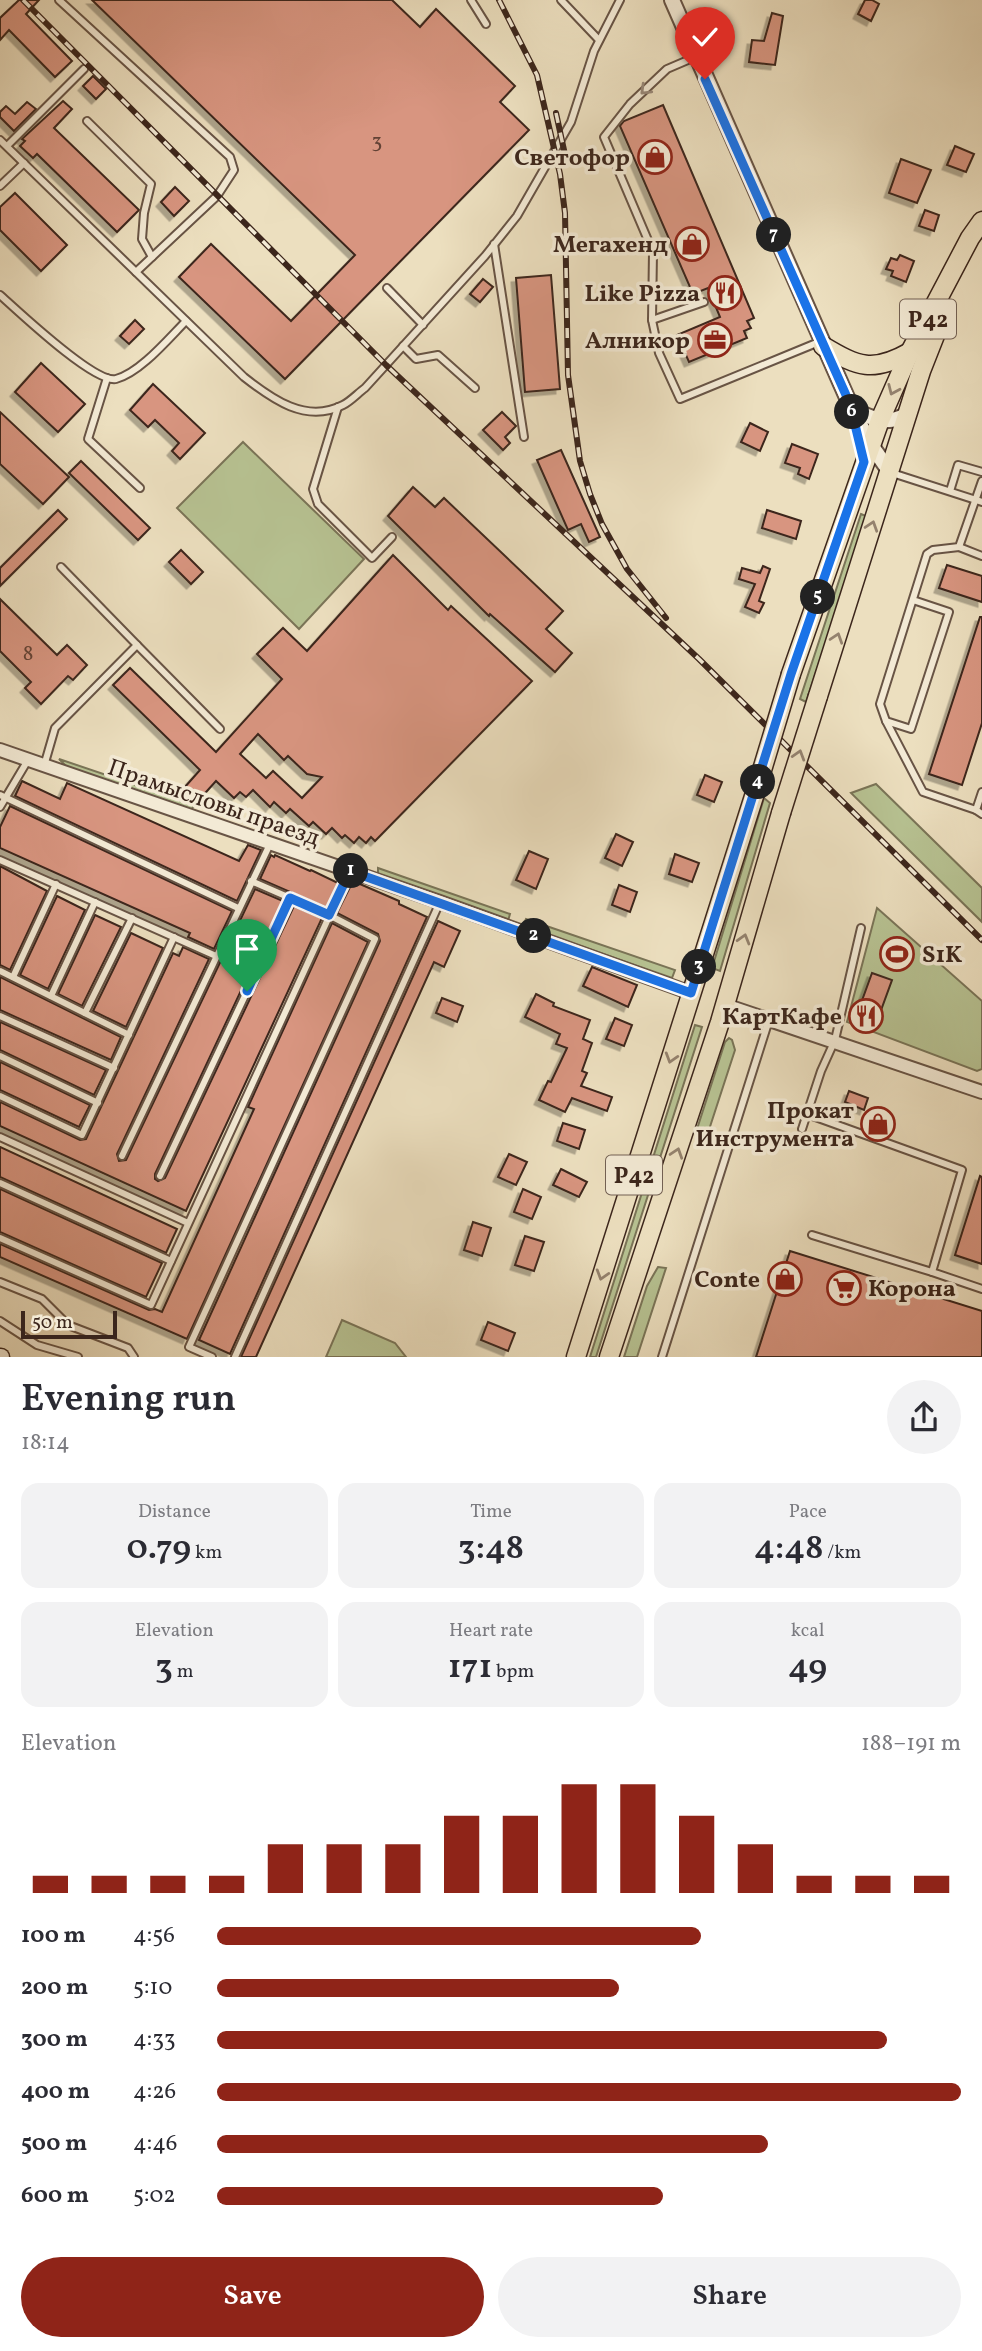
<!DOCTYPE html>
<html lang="en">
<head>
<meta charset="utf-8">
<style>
  body { margin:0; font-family:Vollkorn,serif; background:#f2f2f3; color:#2b2b33; height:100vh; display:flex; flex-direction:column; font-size:26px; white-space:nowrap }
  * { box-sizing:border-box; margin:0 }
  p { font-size:23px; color:#7c7c81 }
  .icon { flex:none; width:38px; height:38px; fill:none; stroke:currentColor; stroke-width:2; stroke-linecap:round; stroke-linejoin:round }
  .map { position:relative; height:1357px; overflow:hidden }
  .panel { display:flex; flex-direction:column; background:#fff; flex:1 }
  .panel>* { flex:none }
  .scale { position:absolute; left:21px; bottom:18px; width:96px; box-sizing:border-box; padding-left:7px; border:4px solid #3c261c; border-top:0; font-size:19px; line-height:24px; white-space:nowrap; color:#3c261c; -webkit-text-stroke:5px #f3ead5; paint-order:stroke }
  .pin { position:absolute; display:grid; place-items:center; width:60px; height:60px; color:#fff; margin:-72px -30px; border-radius:50% 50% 50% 0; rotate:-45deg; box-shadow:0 0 7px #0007 }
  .pin .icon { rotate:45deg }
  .km { position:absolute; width:35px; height:35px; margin:-18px; border-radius:50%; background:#222; color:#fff; font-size:19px; line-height:35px; text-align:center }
  .round { display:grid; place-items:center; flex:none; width:74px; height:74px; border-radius:37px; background:#f2f2f3 }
  .overview { display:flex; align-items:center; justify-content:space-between; height:119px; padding:0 21px }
  h1 { font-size:38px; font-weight:600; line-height:52px }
  .stats { display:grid; grid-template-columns:repeat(3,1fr); gap:10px; height:119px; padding:7px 21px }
  .stats div { display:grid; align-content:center; border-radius:18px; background:#f2f2f3; text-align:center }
  .stats b { font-size:35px; font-weight:600 }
  .stats small { font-size:19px; font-weight:400 }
  .stats p { font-size:19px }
  .chart { height:196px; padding:14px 21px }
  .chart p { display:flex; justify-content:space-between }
  .chart svg { width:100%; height:126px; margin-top:7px; stroke:#8f2418; stroke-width:6 }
  .cta { display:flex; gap:14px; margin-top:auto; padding:14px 21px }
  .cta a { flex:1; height:80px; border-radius:42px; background:#8f2418; color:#fff; font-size:28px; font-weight:600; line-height:80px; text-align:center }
  .cta a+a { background:#f2f2f3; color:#2b2b33 }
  ul { padding:0 21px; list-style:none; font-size:23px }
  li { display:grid; grid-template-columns:112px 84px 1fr; align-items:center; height:52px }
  li i { height:18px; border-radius:9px; background:#8f2418 }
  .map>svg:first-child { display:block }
</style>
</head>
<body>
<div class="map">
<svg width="982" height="1357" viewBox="0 0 982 1357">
  <defs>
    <filter id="shadow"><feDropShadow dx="-4.5" dy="4.5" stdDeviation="0" flood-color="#0004"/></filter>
  </defs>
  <rect width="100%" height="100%" fill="#ecdfbf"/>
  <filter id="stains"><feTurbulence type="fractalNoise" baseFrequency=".00286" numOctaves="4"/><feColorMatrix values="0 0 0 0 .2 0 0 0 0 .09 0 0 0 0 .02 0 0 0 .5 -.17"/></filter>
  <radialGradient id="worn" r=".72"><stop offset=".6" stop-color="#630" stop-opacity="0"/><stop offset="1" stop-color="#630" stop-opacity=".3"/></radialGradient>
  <g fill="#b7c292" stroke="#7a7457" stroke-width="2">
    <polygon points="243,442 364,559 299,629 177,508"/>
    <polygon points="861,514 868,517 806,702 800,699"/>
    <polygon points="59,759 195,805 190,811 69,769"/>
    <polygon points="876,784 982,888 982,922 851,793"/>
    <polygon points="764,798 770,803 720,971 712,968"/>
    <polygon points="378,868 510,914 508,921 382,877 378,873"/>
    <polygon points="877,908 982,1001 982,1069 977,1071 847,1022"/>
    <polygon points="526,919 675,970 672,978 523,926"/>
    <polygon points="695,1025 702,1027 596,1357 590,1357"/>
    <polygon points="729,1038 732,1040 735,1050 705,1142 700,1147 697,1143 698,1126 725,1042"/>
    <polygon points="658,1267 666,1268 637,1357 624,1357 647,1286"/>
    <polygon points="342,1320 395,1343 406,1357 326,1357"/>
  </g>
  <g fill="#d89580" stroke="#3c261c" stroke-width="2" fill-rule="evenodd" filter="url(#shadow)">
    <polygon points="19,0 39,0 26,14 72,61 55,77 9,30 0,40 0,18"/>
    <polygon points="92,0 392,0 420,27 436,9 515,86 500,102 529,130 285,379 179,277 211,244 291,321 355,255"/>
    <polygon points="865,0 872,0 879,4 871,21 858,14"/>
    <polygon points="772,13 783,16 775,65 749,62 752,40 764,41"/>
    <polygon points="93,76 106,89 96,99 83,86"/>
    <polygon points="63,101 72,109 54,128 139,210 117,232 37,154 33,158 20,146 25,141 22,139"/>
    <polygon points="27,102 36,109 14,131 0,117 0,112 6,106 15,114"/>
    <polygon points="663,105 754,318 747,321 751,328 744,331 747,338 689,362 677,335 720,317 708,288 693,294 620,126 624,121"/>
    <polygon points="955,146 974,154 966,172 947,165"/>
    <polygon points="901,159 931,170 917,203 889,193"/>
    <polygon points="175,187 189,201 174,216 161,202"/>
    <polygon points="15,193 67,245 41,271 0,230 0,207"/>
    <polygon points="925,210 939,215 934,231 919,226"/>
    <polygon points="900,255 914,261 906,282 891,276 893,271 886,269 891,258 897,260"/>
    <polygon points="551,275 560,389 525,392 516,278"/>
    <polygon points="483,279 493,287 480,302 470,294"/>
    <polygon points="135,320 144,329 129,344 120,336"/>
    <polygon points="41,363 85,404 58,432 15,392"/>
    <polygon points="153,384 205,433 180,459 172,451 179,443 155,420 148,427 130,410"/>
    <polygon points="0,412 69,477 43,504 0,464"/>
    <polygon points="502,412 516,426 505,437 510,443 503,450 483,430"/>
    <polygon points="750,423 768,432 760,451 741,442"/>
    <polygon points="792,444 818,454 809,479 798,474 800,468 785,463"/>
    <polygon points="561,450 600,537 589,542 581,524 568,530 537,460"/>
    <polygon points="81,461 150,528 138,540 69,473"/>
    <polygon points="413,487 435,507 444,498 563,611 546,629 572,653 555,672 490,614 489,616 388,516"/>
    <polygon points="58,510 67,519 0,586 0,568"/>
    <polygon points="767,510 801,521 796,539 762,528"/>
    <polygon points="181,550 203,572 191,584 169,562"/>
    <path d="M393,555L448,610L451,606L532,681L375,841L371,837L366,843L359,837L354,843L345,835L342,838L332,828L326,834L313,822L309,826L290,809L286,813L274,802L270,807L253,790L246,797L240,792L234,798L216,781L198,801L184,788L200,770L113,685L130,668L216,752L282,679L257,654L283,628L307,651ZM258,734L284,760L288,756L307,774L322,777L302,798L273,771L266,778L240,754Z"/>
    <polygon points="947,565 982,576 982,602 939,588"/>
    <polygon points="763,566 770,569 759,601 764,603 759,613 745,607 755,584 739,579 742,568 760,573"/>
    <polygon points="0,599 57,655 67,645 87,665 73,680 68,676 41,704 25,688 31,682 0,651"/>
    <polygon points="980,617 982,617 982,723 962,785 929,774"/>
    <polygon points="705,775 722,782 714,802 697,795"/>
    <polygon points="22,781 60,799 67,783 239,861 248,845 261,850 237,901 15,796"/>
    <polygon points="10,806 232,911 214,949 188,937 190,933 0,848 0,827"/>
    <polygon points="616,834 633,842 622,866 605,858"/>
    <polygon points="529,851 548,859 536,889 516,880"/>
    <polygon points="675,854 699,863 692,882 669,874"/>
    <polygon points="271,855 274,857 275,855 310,871 311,870 338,883 327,908 260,879"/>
    <polygon points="0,866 47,891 10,970 0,965"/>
    <polygon points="353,881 399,901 399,904 427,917 230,1354 199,1340 380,941 378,934 337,913"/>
    <polygon points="619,885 637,892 630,912 612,905"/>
    <polygon points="255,889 283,901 155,1174 155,1179 158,1181 165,1178 294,906 322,918 186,1211 0,1126 0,1102 80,1140 86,1139 173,953 179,956 183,947 209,959 117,1154 119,1161 126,1160"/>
    <polygon points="57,896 85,910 48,989 20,975"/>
    <polygon points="95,915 121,927 82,1006 58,994"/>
    <polygon points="438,921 460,931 444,967 434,962 256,1357 241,1357"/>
    <polygon points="332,923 368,942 187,1339 0,1257 0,1244 149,1310 155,1309 162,1312 254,1109 248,1107"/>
    <polygon points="131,933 163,948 126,1027 93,1011"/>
    <polygon points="592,967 637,985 628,1007 583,986"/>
    <polygon points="872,973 892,980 876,1024 856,1017"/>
    <polygon points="0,977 121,1037 111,1060 0,1010"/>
    <polygon points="536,994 554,1003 553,1006 590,1020 583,1039 592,1043 582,1071 587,1073 581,1086 612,1097 607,1111 572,1098 565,1112 539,1100 548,1081 551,1082 567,1048 556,1044 560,1034 525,1017"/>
    <polygon points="442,998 463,1006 457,1022 436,1013"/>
    <polygon points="615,1018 632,1025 624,1046 606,1039"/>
    <polygon points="0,1022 106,1070 94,1095 0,1050"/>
    <polygon points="0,1062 90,1105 79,1127 0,1090"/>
    <polygon points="849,1091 868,1098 864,1110 845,1102"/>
    <polygon points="563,1123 585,1130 579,1149 557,1141"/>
    <polygon points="0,1147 177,1229 166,1253 0,1177"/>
    <polygon points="509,1154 527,1162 516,1185 498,1177"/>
    <polygon points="561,1169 587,1182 579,1197 553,1185"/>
    <polygon points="980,1176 982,1177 982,1264 955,1255"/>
    <polygon points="0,1189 162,1263 146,1297 0,1232"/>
    <polygon points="523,1189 541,1197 532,1219 514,1212"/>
    <polygon points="473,1222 491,1228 482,1256 464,1250"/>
    <polygon points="525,1236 544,1242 534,1271 515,1265"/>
    <polygon points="790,1251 982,1311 982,1357 756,1357"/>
    <polygon points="488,1322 515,1333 508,1351 481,1340"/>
  </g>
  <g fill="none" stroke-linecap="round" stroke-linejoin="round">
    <g stroke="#685445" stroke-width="10">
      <g id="service">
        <polyline points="59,0 230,157 234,170 217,196 136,272"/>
        <polyline points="471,0 486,24"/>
        <polyline points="561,0 599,40"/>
        <polyline points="695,57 667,69 630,104 604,137 653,252 652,320 659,353 680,399 819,342"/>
        <polyline points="87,121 151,184 144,213 142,239 152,257"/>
        <path d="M0,140L244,377C272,399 306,424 343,405C351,401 358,393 365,388L485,256L517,216L571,122L594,51L620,0"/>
        <polyline points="7,146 84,69"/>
        <polyline points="0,186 24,163"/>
        <polyline points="494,244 524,437"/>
        <polyline points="387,288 423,325"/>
        <path d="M0,295C19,312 95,384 116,379C140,373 169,338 186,321"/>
        <polyline points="652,320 704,302"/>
        <polyline points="403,346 416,359 438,355 475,388"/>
        <polyline points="107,378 88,439 140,488"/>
        <polyline points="338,407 313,489 318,504 372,558 392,537"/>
        <polyline points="892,473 982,502"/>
        <polyline points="950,491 958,465 982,472"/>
        <polyline points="959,547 982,556"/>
        <polyline points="913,600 949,612 911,729 886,721 880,704 927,554 933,550 959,547 982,481"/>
        <polyline points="137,645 220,729"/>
        <polyline points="886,721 923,792 976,810"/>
        <polyline points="44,766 55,728 137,645 61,567"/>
        <polyline points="982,792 976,810 982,814"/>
        <polyline points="0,795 238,908"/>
        <polyline points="0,807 28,760"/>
        <polyline points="0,860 216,956"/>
        <polyline points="0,971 129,1035"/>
        <polyline points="13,977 56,884"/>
        <polyline points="51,996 95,902"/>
        <polyline points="85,1013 132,918"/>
        <polyline points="0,1016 114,1068"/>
        <polyline points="0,1056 98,1103"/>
        <polyline points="0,1096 82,1135 174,937"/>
        <polyline points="807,1114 962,1170 932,1272 982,1289"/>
        <polyline points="802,1129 821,1071 835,1040 861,928"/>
        <polyline points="0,1137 188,1223"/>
        <polyline points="122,1156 270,844"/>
        <polyline points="160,1176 291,898"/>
        <polyline points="0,1183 171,1261"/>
        <polyline points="812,1235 932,1272"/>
        <polyline points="0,1238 151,1305 350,871"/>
        <polyline points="0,1282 42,1299 68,1325 128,1348 134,1357"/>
        <polyline points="0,1321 37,1345 78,1357"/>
        <polyline points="212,1357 189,1347 375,939 329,915 251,881"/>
        <polyline points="235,1357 440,902"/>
        <polyline points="662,1357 769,1020"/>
      </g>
    </g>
    <g stroke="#685445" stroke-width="16">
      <g id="minor">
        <polyline points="0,750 440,902 691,993"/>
        <polyline points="725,1005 982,1092"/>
      </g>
    </g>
    <g stroke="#685445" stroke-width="18">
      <g id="tertiary">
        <polyline points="672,0 852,409 871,445 890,472"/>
        <path d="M852,409C872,419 888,426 908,414"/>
      </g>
    </g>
    <g stroke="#3c261c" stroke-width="19">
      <polyline id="secondary" points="0,1357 1,1357"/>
    </g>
    <g stroke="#3c261c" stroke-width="21">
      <g id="primary">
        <path d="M823,346C858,367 873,373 910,352"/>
        <polyline points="791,674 880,420 910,352 970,238 982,221"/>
        <polyline points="818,696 921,371 945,310"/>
        <polyline points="576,1357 756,790"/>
        <polyline points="609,1357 720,1022 781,813"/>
      </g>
    </g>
    <use href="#service" stroke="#f3ead5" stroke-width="6"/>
    <use href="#minor" stroke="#f3ead5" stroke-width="12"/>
    <use href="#tertiary" stroke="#f3ead5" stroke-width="14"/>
    <use href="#secondary" stroke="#f3ead5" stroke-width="16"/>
    <use href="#primary" stroke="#ecdfbf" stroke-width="18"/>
    <g stroke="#3c261c" stroke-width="6">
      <g id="rail">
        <polyline points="23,0 386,365 699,659 982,940"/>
        <polyline points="499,0 537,75 560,174 565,213 568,375 580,461 590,494 602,524 627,569 666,618"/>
        <polyline points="556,113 567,164"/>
      </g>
    </g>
    <use href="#rail" stroke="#f3ead5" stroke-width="3.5" stroke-dasharray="10" stroke-linecap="butt"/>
    <g stroke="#3c261c" stroke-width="21" stroke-linecap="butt">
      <g id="primary-bridge">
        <polyline points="756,790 791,674"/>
        <polyline points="781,813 818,696"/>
      </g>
    </g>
    <use href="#primary-bridge" stroke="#ecdfbf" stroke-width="18"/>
  </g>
  <defs><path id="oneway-chevron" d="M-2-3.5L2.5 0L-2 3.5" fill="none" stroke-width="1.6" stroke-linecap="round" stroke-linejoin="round" transform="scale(1.75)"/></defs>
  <use stroke="#988878" href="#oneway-chevron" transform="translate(645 90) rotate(136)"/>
  <g stroke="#94826e">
    <use href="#oneway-chevron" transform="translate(893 390) rotate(114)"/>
    <use href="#oneway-chevron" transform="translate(872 526) rotate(-72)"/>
    <use href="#oneway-chevron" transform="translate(837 638) rotate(-72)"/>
    <use href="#oneway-chevron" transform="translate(799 755) rotate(-73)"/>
    <use href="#oneway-chevron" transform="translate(744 939) rotate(-74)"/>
    <use href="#oneway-chevron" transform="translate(671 1058) rotate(107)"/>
    <use href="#oneway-chevron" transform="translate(677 1153) rotate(-72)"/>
    <use href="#oneway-chevron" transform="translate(602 1275) rotate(107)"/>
  </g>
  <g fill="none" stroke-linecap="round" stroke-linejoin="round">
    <g stroke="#fff" stroke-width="14">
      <polyline id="route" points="247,991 290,898 329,915 350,871 691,993 791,674 864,462 850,404 705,79"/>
    </g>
    <use href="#route" stroke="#1a73e8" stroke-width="9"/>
  </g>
  <defs>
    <g id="shop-ring" transform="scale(1.75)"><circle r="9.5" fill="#f3ead5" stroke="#8f2418" stroke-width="1.5"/><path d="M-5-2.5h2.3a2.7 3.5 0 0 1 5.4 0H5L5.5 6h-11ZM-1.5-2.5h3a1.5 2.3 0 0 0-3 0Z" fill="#8f2418"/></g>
    <g id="restaurant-ring" transform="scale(1.75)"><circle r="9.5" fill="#f3ead5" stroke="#8f2418" stroke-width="1.5"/><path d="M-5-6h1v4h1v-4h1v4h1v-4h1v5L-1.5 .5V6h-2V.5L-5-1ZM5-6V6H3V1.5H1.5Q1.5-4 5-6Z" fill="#8f2418"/></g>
    <g id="office-ring" transform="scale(1.75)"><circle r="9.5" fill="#f3ead5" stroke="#8f2418" stroke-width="1.5"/><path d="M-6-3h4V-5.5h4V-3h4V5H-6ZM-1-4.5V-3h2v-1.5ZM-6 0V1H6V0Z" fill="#8f2418"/></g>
    <g id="stadium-ring" transform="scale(1.75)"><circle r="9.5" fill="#f3ead5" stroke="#8f2418" stroke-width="1.5"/><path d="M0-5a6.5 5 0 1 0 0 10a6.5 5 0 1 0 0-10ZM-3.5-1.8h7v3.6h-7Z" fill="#8f2418"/></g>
    <g id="supermarket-ring" transform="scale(1.75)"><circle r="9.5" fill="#f3ead5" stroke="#8f2418" stroke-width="1.5"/><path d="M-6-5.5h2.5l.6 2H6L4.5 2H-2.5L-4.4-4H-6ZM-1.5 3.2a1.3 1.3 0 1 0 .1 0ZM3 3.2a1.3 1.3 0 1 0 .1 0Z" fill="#8f2418"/></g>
  </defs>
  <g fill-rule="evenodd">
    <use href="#shop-ring" x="655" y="157"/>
    <use href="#shop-ring" x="692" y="244"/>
    <use href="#restaurant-ring" x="725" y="293"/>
    <use href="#office-ring" x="715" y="340"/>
    <use href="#stadium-ring" x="897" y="954"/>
    <use href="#restaurant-ring" x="866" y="1016"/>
    <use href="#shop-ring" x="878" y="1124"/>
    <use href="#shop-ring" x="785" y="1279"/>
    <use href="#supermarket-ring" x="844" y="1288"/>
  </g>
  <g text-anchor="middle" stroke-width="7" stroke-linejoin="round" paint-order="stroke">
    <g font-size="21" fill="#634235">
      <text x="377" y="147">3</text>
      <text x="28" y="660">8</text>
    </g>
    <g fill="#f3ead5" stroke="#736154" stroke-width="2">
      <rect x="900" y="299.5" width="56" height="39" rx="5"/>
      <rect x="606" y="1155.5" width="56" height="39" rx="5"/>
    </g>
    <g font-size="23" font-weight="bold" fill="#3c261c">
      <text x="928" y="327">Р42</text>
      <text x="634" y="1183">Р42</text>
    </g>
    <g font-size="24" font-weight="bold" fill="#3c261c" stroke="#f3ead5" text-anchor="end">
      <text x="630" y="165">Светофор</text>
      <text x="668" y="252">Мегахенд</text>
      <text x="700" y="301">Like Pizza</text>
      <text x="690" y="348">Алникор</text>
      <text x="922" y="962" text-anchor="start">S1K</text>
      <text x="842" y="1024">КартКафе</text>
      <text x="854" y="1118">Прокат<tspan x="854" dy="28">Инструмента</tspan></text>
      <text x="760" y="1287">Conte</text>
      <text x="868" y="1296" text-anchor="start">Корона</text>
    </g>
    <g font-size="24" fill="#3c261c" stroke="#f3ead5">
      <text transform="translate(214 802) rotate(19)" y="8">Прамысловы праезд</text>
    </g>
  </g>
  <rect width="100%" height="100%" filter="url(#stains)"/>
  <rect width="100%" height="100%" fill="url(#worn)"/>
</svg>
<div class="scale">50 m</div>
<div class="pin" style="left:247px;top:991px;background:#1e9e55"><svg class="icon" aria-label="arrive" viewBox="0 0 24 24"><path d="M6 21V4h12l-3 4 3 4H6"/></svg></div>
<div class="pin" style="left:705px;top:79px;background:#d93025"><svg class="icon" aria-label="check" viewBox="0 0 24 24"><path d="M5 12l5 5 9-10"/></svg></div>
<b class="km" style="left:351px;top:871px">1</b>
<b class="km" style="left:534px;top:936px">2</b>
<b class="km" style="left:699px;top:967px">3</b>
<b class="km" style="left:758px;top:782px">4</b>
<b class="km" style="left:818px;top:597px">5</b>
<b class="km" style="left:852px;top:412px">6</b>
<b class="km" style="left:774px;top:235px">7</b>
</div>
<section class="panel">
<div class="overview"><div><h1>Evening run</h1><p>18:14</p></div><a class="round"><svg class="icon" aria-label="share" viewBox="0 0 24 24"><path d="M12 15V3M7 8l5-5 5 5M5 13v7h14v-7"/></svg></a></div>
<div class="stats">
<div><p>Distance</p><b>0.79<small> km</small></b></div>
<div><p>Time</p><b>3:48</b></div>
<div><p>Pace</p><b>4:48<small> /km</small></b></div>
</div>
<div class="stats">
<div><p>Elevation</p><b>3<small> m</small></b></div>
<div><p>Heart rate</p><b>171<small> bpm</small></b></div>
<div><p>kcal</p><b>49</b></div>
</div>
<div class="chart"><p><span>Elevation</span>188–191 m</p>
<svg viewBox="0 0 160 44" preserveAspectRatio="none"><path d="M5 44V38M15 44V38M25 44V38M35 44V38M45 44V27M55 44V27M65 44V27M75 44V17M85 44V17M95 44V6M105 44V6M115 44V17M125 44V27M135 44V38M145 44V38M155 44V38"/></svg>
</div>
<ul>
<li><b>100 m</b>4:56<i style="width:65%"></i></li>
<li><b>200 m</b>5:10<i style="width:54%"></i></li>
<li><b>300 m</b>4:33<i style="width:90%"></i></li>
<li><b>400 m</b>4:26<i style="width:100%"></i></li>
<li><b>500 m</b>4:46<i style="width:74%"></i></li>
<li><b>600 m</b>5:02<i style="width:60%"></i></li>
</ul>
<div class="cta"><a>Save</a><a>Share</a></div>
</section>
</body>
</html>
